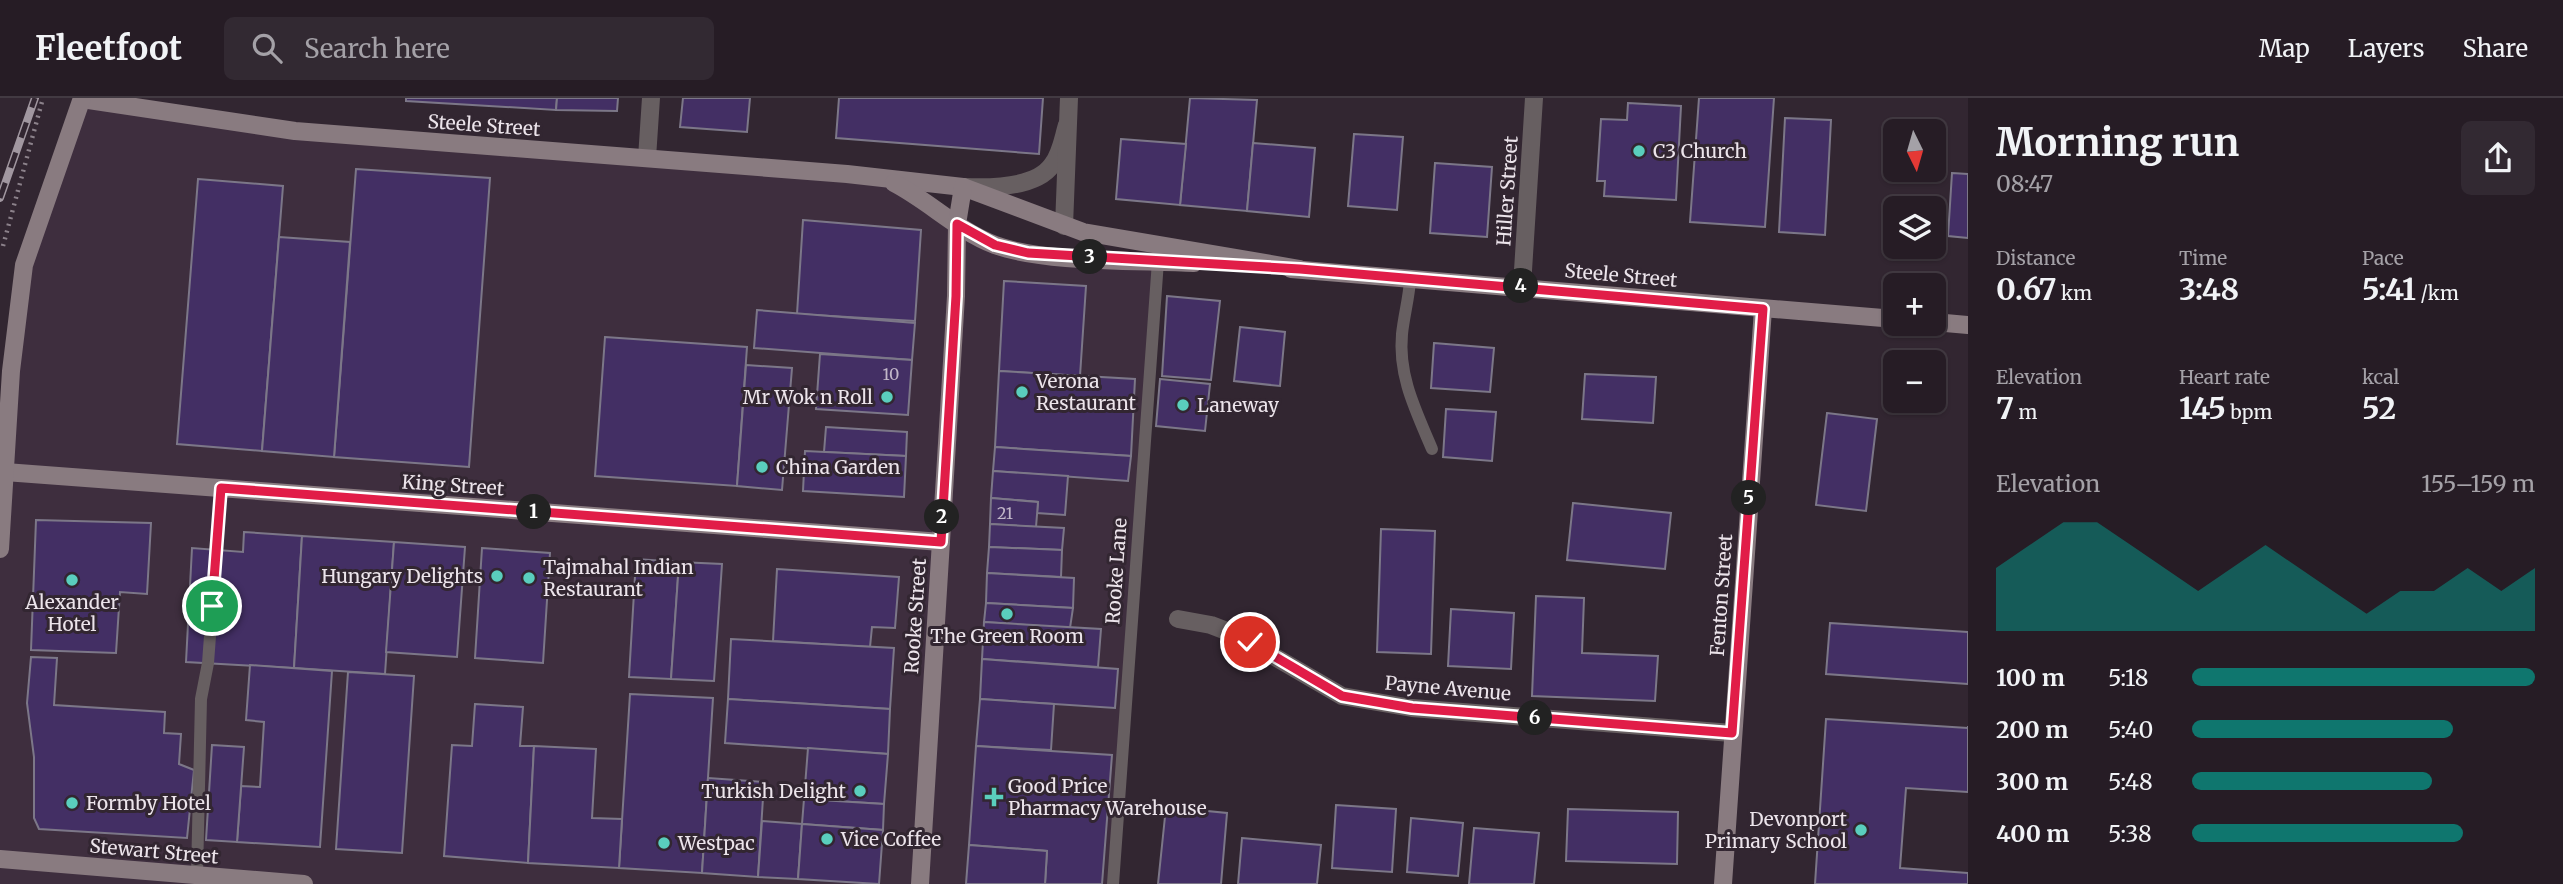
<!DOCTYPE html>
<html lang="en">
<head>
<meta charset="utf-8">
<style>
  body { margin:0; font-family:Merriweather,serif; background:#322932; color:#f1f3f6; height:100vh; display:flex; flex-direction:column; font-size:26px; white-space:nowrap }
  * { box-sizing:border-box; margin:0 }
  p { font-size:23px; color:#a4a1a7 }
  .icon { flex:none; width:38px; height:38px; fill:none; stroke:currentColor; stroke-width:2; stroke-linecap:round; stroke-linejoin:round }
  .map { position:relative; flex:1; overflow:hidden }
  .side { display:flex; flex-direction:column; background:#261c25; width:595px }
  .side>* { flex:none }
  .needle { width:46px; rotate:175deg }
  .controls { position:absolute; left:1883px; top:21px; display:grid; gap:14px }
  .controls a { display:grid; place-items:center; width:63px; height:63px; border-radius:10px; background:#261c25; box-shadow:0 2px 5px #0004,0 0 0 2px #423a42; font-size:35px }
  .pin { position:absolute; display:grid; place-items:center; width:60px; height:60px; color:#fff; margin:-30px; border:4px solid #fff; border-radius:50%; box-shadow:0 2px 7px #0007 }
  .km { position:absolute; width:35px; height:35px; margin:-18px; border-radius:50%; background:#222; color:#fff; font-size:19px; line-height:35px; text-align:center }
  .round { display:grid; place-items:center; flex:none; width:74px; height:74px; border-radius:10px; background:#322932 }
  .overview { display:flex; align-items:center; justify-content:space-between; height:119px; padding:0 28px }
  h1 { font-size:38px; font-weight:700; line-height:52px }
  .metrics { display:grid; grid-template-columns:repeat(3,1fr); gap:10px; height:119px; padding:7px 28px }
  .metrics div { display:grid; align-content:center }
  .metrics b { font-size:30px; font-weight:700 }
  .metrics small { font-size:19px; font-weight:400 }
  .metrics p { font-size:19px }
  .chart { height:196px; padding:14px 28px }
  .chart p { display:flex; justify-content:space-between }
  .chart svg { width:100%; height:126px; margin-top:7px; fill:#0f766e; opacity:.7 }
  ul { padding:0 28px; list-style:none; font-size:23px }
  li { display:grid; grid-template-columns:112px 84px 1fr; align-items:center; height:52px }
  li i { height:18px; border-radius:9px; background:#0f766e }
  header { display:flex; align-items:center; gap:42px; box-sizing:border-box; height:98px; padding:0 35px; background:#261c25; border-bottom:2px solid #423a42 }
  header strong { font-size:33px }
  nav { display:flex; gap:38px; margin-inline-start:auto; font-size:24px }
  .search { width:490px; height:63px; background:#322932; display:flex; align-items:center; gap:18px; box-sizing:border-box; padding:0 24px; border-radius:10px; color:#a4a1a7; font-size:26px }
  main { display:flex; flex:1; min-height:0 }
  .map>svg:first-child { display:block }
</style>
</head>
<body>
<header>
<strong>Fleetfoot</strong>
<div class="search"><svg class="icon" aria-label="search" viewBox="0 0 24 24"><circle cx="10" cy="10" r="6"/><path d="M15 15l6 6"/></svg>Search here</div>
<nav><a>Map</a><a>Layers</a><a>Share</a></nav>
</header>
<main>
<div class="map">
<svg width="1968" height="786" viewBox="0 0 1968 786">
  <rect width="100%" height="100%" fill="#322631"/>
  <polygon fill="#3e2e3e" points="82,1 266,30 885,80 995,147 1158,163 1114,786 0,786 0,451 24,167"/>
  <g fill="#432f64" stroke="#7c7788" stroke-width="2">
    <polygon points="406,0 557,0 556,12 406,3"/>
    <polygon points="557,0 618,0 617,13 556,12"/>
    <polygon points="683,0 750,0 747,34 680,29"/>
    <polygon points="839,0 1043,0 1039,56 836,40"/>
    <polygon points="1190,0 1257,2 1247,113 1180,107"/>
    <polygon points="1699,0 1774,0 1765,129 1690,124"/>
    <polygon points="1628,5 1681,8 1676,102 1604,98 1605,83 1597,83 1601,21 1627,22"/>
    <polygon points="1785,20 1831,22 1825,137 1779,134"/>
    <polygon points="1354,36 1403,39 1397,112 1348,108"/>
    <polygon points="1121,41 1186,46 1180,107 1116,101"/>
    <polygon points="1253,45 1315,50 1309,119 1247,113"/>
    <polygon points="1435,65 1492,69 1487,139 1430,135"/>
    <polygon points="356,71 490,80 469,369 334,359"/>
    <polygon points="1952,75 1968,76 1968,140 1948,138"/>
    <polygon points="198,81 283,88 262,353 177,346"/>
    <polygon points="803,122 921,132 915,223 797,216"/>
    <polygon points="279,139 350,144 334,359 262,353"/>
    <polygon points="1004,183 1086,188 1080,278 999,273"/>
    <polygon points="1167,198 1220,203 1211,282 1162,278"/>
    <polygon points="757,212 915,225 912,262 754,250"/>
    <polygon points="1240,229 1285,234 1280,288 1234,283"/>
    <polygon points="605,239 747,249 737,388 595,378"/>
    <polygon points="1434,245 1494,250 1490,294 1431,290"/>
    <polygon points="820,256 912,262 908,317 816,311"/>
    <polygon points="746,267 792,270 782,392 737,388"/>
    <polygon points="999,273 1135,281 1131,358 995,349"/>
    <polygon points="1585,276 1656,279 1653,325 1582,321"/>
    <polygon points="1160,281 1210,286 1205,333 1156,328"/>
    <polygon points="1446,311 1496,314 1492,363 1443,359"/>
    <polygon points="1827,315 1877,321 1866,413 1816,407"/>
    <polygon points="826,329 907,334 906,358 824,354"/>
    <polygon points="995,349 1131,358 1128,383 993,373"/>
    <polygon points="805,353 906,358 904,399 803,393"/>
    <polygon points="993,373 1068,378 1065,417 1037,415 1038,404 991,400"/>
    <polygon points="991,400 1038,404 1036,429 990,426"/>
    <polygon points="1573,405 1671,415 1665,471 1567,462"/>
    <polygon points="36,422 151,425 147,496 120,494 116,555 31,552"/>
    <polygon points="990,426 1064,430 1062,452 989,449"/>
    <polygon points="1381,431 1435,433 1431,556 1377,554"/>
    <polygon points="244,434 302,438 294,570 186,564 192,450 243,454"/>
    <polygon points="302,438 394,444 385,576 294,570"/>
    <polygon points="394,444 465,449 457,559 386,554"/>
    <polygon points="989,449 1062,452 1061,479 987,475"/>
    <polygon points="482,450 550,455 543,565 475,560"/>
    <polygon points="636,461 679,464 671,581 629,579"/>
    <polygon points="679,464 722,466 714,583 671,581"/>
    <polygon points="777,471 899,479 895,530 872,529 870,549 773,543"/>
    <polygon points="987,475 1074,480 1073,510 986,505"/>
    <polygon points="1536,498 1584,500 1582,555 1658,558 1655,603 1532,598"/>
    <polygon points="986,505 1073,510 1070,530 984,524"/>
    <polygon points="1451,511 1514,515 1511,571 1448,568"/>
    <polygon points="984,524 1101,531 1098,569 982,561"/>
    <polygon points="1830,525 1968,534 1968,586 1826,576"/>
    <polygon points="731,541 894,550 890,611 728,601"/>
    <polygon points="31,559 57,560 54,607 165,614 164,635 181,636 179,666 194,672 187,740 39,731 34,720 34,659 27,605"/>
    <polygon points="982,561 1118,571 1115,610 980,601"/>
    <polygon points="250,567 332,573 320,749 237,744 241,688 260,689 264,624 246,622"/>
    <polygon points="348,574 414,578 402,755 336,751"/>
    <polygon points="630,596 713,600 702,775 619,770"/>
    <polygon points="728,601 890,611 888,656 725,645"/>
    <polygon points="980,601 1054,606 1051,652 976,648"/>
    <polygon points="475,606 523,609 520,648 534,648 528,765 444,758 452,647 472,648"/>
    <polygon points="1826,621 1968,630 1968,628 1968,694 1906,690 1900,770 1968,775 1968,786 1815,786"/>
    <polygon points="212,647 244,649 237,744 206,742"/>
    <polygon points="534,648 596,651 592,720 622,721 619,770 528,765"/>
    <polygon points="976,648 1112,657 1102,786 1045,786 1047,753 969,747"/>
    <polygon points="808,650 888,656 884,706 804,701"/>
    <polygon points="708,680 764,684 758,779 702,775"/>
    <polygon points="804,701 884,706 883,732 802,726"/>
    <polygon points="1336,707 1396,711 1392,774 1332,770"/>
    <polygon points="1166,709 1227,715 1221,786 1158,786"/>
    <polygon points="1568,711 1678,714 1677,766 1566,763"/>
    <polygon points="1411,720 1463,725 1458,778 1407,774"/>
    <polygon points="762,723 802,726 798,781 758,779"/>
    <polygon points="802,726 883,732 879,786 798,781"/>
    <polygon points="1474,730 1539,735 1534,786 1469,786"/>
    <polygon points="1242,740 1321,747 1317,786 1238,786"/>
    <polygon points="969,747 1047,753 1045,786 966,786"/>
  </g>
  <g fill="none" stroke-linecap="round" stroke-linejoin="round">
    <polyline stroke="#8c828b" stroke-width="4.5" stroke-dasharray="2 5" stroke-linecap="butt" points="3,148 43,0"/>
    <g stroke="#675f61" stroke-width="12">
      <path d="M1410,182C1409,200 1404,217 1402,236C1398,278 1416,313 1432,351"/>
      <polyline points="197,777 201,601 208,565 221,390"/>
      <polyline points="1113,786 1158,163"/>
    </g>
    <g stroke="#675f61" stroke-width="18">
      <polyline points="647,60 651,0"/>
      <path d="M964,89C989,90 1036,90 1052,67C1061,56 1063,40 1067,27"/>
      <polyline points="1064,128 1069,0"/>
      <polyline points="1522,188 1534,0"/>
      <polyline points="1178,521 1211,527 1237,537 1342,598 1412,610 1732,635"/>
    </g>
    <g stroke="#897b80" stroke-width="18">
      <polyline points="82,1 295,33 847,76 963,89 1083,134 1300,171"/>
      <path d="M894,85C929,103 958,133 995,147C1044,165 1139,162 1194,165"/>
      <polyline points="1291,171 1895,221"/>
      <polyline points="1934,224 1968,227"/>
      <polyline points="5,374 941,444"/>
      <polyline points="0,451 11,273 24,167 82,0"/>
      <polyline points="0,761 304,786"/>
      <polyline points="920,786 956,198 957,126 963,89"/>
      <polyline points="1723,786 1763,211"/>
    </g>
    <g stroke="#a197a0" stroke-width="8">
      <polyline id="rail" points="0,100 35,0"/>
    </g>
    <use href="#rail" stroke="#322631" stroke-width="5" stroke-dasharray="16" stroke-linecap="butt"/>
  </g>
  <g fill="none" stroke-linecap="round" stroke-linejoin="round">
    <g stroke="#fff" stroke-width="14">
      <polyline id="route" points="212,508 221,390 941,444 956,198 957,126 995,147 1028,155 1300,171 1763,211 1732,635 1412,610 1342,598 1250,544"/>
    </g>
    <use href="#route" stroke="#e11d48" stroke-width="9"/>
  </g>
  <g fill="#5acebd" stroke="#322631" stroke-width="2.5">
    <circle cx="1639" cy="53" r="7"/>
    <circle cx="1022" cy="294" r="7"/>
    <circle cx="887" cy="299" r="7"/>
    <circle cx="1183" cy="307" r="7"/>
    <circle cx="762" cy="369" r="7"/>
    <circle cx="497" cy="478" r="7"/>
    <circle cx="529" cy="480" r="7"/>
    <circle cx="72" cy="482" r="7"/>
    <circle cx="1007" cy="516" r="7"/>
    <circle cx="860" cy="693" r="7"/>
    <path d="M990.5 688.5h7v7h7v7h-7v7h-7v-7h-7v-7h7z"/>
    <circle cx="72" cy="705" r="7"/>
    <circle cx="1861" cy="732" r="7"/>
    <circle cx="827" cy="741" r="7"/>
    <circle cx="664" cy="745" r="7"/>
  </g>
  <g text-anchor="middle" stroke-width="6" stroke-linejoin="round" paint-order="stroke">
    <g font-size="16" fill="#c2b7c9">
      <text x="891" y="282">10</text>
      <text x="1005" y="421">21</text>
    </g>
    <g font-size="19" fill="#ece4eb" stroke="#322631">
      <text transform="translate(484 27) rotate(4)" y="7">Steele Street</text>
      <text transform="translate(1507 93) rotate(-86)" y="7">Hiller Street</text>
      <text transform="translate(1621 177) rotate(5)" y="7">Steele Street</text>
      <text transform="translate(453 387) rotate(4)" y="7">King Street</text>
      <text transform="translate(1116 473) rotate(-86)" y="7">Rooke Lane</text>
      <text transform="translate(1721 497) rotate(-86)" y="7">Fenton Street</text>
      <text transform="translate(915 518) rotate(-86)" y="7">Rooke Street</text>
      <text transform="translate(1448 590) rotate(5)" y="7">Payne Avenue</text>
      <text transform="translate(154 753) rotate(5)" y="7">Stewart Street</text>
    </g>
    <g font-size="19" fill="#ece4eb" stroke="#322631" text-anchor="start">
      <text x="1653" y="60">C3 Church</text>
      <text x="1036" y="290">Verona<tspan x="1036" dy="22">Restaurant</tspan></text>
      <text x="873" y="306" text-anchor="end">Mr Wok n Roll</text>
      <text x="1197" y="314">Laneway</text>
      <text x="776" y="376">China Garden</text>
      <text x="543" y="476">Tajmahal Indian<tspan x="543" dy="22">Restaurant</tspan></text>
      <text x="483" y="485" text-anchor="end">Hungary Delights</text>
      <text x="72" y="511" text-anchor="middle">Alexander<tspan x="72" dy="22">Hotel</tspan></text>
      <text x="1007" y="545" text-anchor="middle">The Green Room</text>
      <text x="1008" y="695">Good Price<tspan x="1008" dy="22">Pharmacy Warehouse</tspan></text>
      <text x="846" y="700" text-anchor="end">Turkish Delight</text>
      <text x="86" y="712">Formby Hotel</text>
      <text x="1847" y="728" text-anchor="end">Devonport<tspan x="1847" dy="22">Primary School</tspan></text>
      <text x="841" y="748">Vice Coffee</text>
      <text x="678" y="752">Westpac</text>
    </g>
  </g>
</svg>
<div class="controls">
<a><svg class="needle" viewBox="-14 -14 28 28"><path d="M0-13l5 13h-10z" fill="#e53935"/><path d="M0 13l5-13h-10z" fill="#a4a1a7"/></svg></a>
<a><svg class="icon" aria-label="layers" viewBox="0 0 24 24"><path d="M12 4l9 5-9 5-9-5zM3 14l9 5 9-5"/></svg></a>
<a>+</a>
<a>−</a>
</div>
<div class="pin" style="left:212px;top:508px;background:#1e9e55"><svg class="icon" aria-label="arrive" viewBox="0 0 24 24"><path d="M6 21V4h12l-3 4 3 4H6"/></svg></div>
<div class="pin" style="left:1250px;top:544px;background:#d93025"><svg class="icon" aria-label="check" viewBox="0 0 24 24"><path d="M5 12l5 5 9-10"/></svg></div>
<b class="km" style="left:534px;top:414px">1</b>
<b class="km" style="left:942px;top:419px">2</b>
<b class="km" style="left:1090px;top:159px">3</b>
<b class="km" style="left:1521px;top:188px">4</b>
<b class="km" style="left:1749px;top:400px">5</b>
<b class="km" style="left:1535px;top:620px">6</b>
</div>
<section class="side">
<div class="overview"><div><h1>Morning run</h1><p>08:47</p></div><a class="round"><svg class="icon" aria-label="share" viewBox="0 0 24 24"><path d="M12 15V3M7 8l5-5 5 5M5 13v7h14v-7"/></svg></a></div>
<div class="metrics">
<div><p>Distance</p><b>0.67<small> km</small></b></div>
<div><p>Time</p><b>3:48</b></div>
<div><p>Pace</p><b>5:41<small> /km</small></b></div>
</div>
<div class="metrics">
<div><p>Elevation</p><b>7<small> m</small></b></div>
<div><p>Heart rate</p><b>145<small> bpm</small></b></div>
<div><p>kcal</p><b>52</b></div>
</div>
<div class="chart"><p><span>Elevation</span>155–159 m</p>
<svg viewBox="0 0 160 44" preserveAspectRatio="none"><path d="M0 44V22L10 14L20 6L30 6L40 14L50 22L60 30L70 22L80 14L90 22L100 30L110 38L120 30L130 30L140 22L150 30L160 22V44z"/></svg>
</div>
<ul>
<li><b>100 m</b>5:18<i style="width:100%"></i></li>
<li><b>200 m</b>5:40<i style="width:76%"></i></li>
<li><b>300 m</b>5:48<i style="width:70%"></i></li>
<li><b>400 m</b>5:38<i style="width:79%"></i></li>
</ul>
</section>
</main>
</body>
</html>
